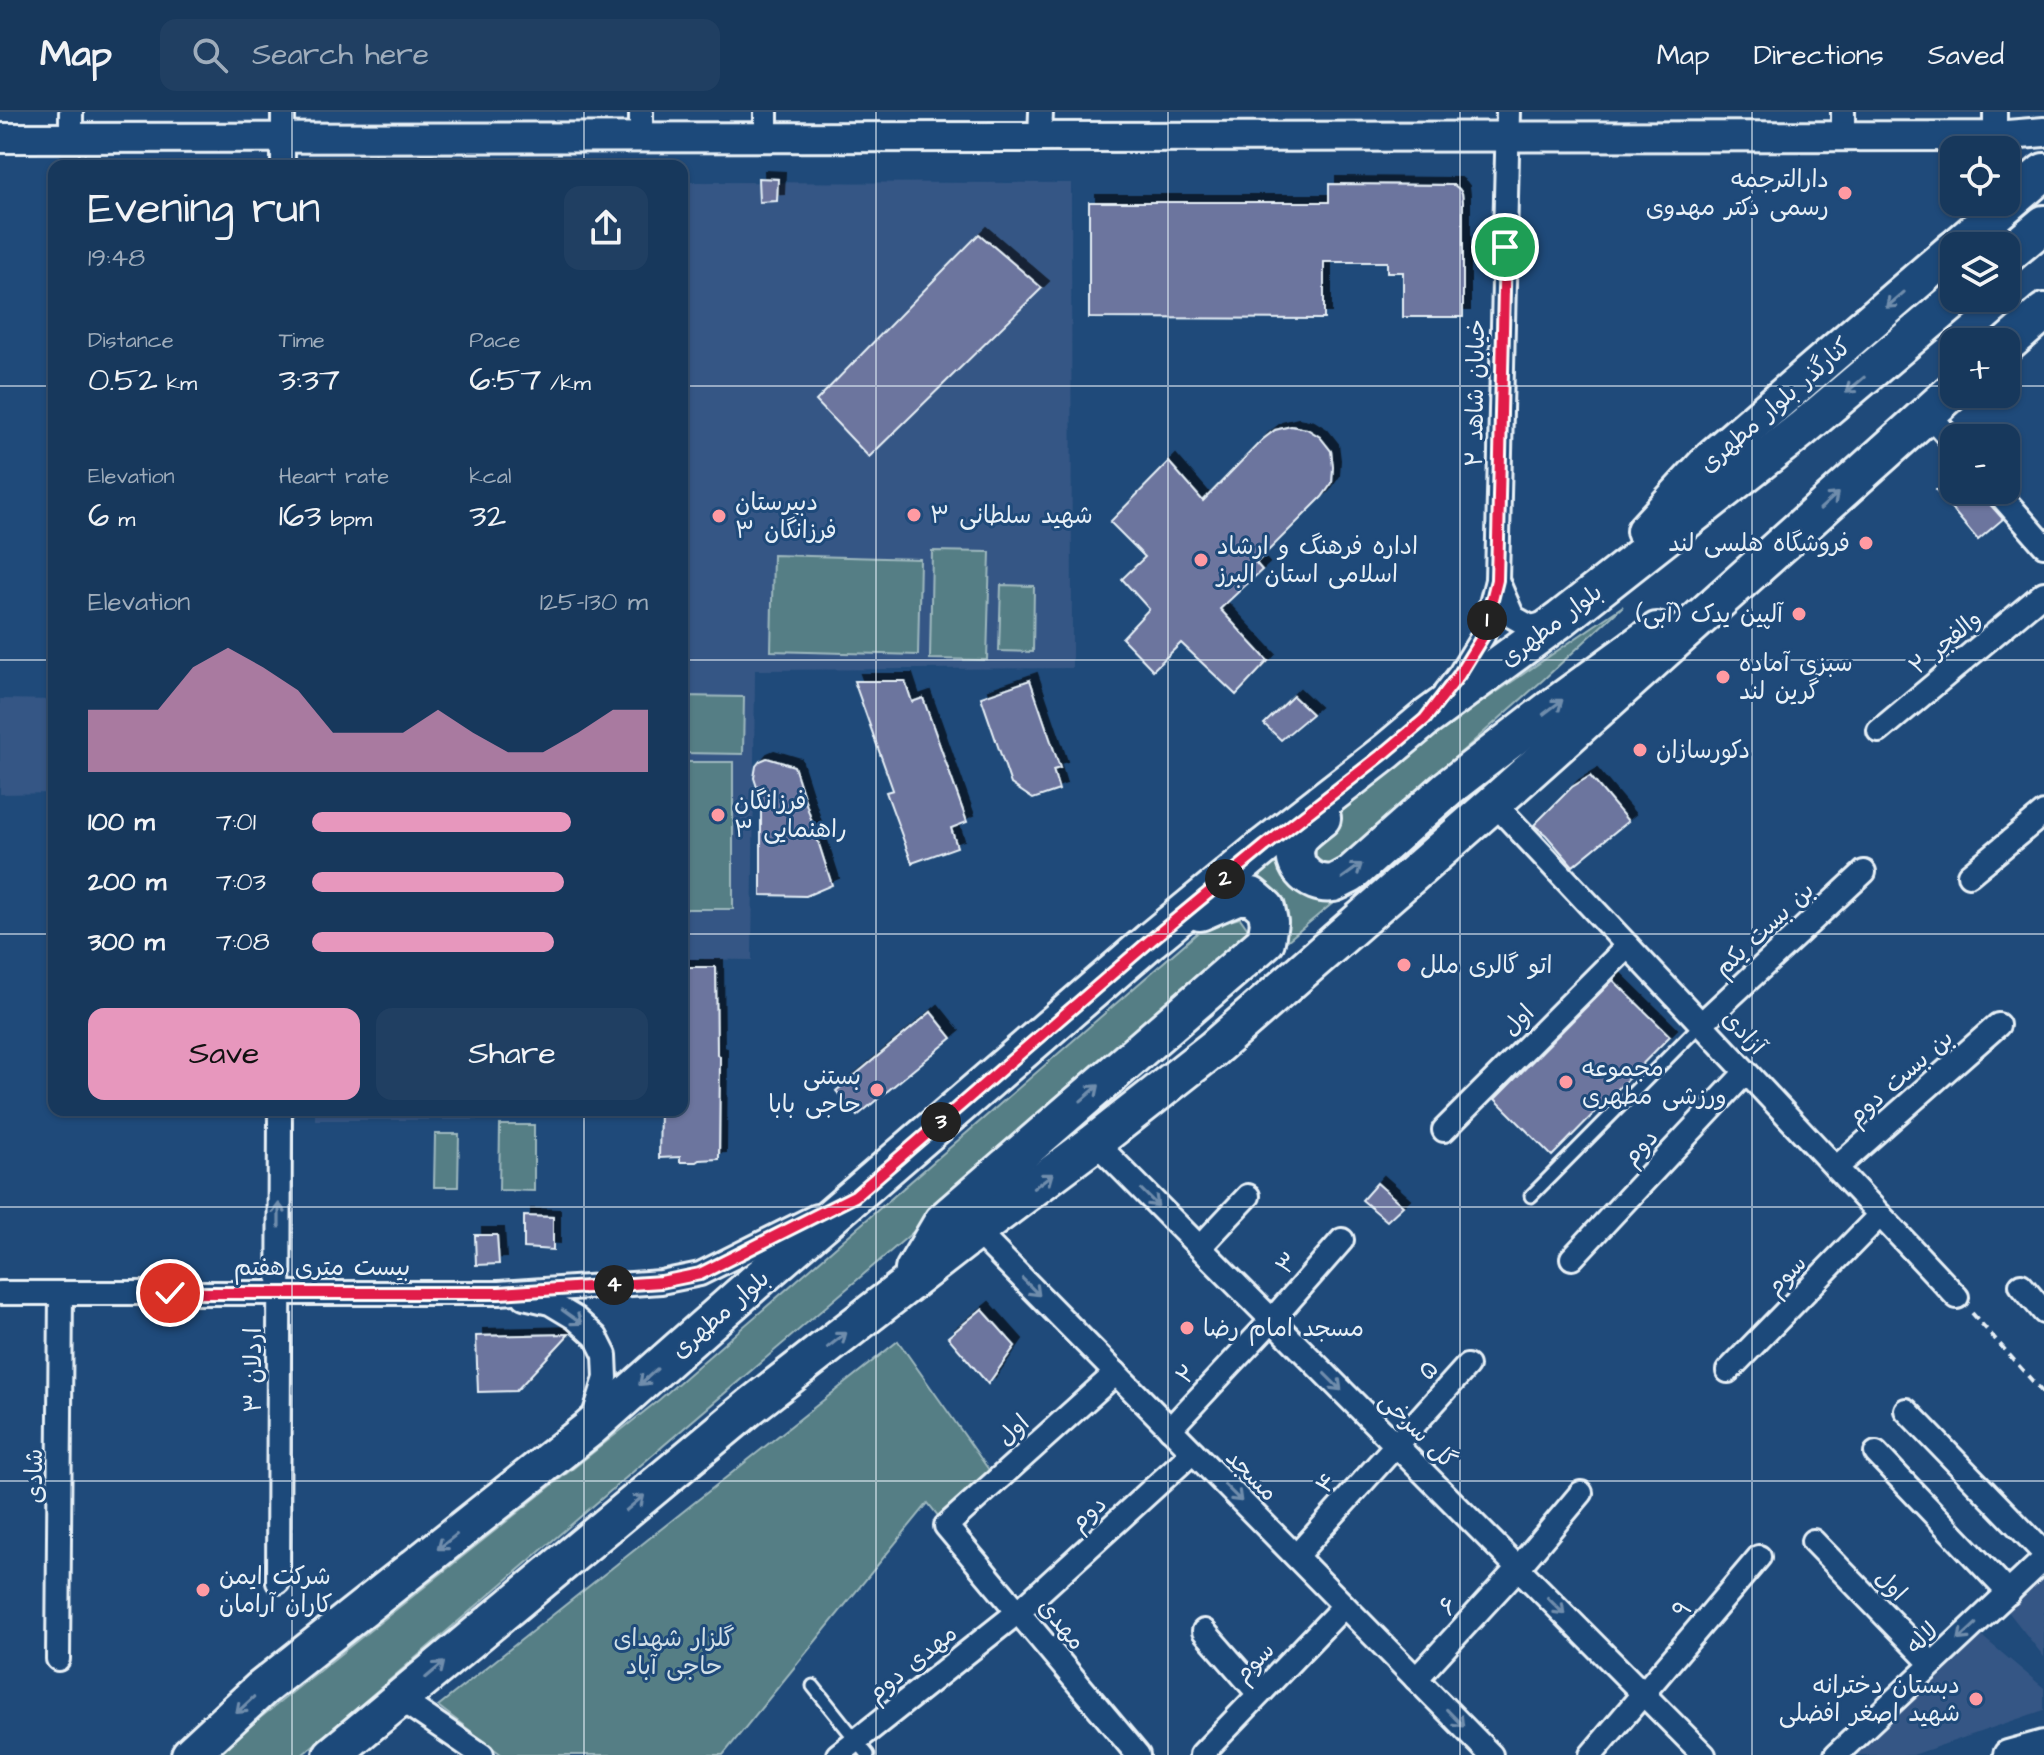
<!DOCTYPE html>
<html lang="en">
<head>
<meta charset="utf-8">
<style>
  body { margin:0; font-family:"Architects Daughter","Playpen Sans Arabic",sans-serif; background:#203f62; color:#f1f3f6; height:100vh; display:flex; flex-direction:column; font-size:30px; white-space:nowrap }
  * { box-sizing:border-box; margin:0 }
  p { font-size:26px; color:#9eacbb }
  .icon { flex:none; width:44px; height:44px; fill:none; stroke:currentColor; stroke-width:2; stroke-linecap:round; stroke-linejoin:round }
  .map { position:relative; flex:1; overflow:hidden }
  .drawer { position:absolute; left:48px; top:48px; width:640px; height:956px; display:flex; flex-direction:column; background:#17385c; border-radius:16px; box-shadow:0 2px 6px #0004,0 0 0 2px #365272 }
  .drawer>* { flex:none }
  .tools { position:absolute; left:1940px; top:24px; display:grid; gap:16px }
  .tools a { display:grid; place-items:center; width:80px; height:80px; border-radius:16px; background:#17385c; box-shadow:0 2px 6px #0004,0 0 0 2px #365272; font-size:40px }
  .pin { position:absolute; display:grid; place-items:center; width:68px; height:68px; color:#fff; margin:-34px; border:4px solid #fff; border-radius:50%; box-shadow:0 2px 8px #0007 }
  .km { position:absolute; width:40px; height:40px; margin:-20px; border-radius:50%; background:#222; color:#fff; font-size:22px; line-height:40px; text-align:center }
  .round { display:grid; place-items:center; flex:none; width:84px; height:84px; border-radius:16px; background:#203f62 }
  .summary { display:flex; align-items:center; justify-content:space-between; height:136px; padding:0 40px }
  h1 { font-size:44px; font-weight:600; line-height:60px }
  .metrics { display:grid; grid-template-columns:repeat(3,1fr); gap:12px; height:136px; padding:8px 40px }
  .metrics div { display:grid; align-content:center }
  .metrics b { font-size:34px; font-weight:600 }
  .metrics small { font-size:22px; font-weight:400 }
  .metrics p { font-size:22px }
  .chart { height:224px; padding:16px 40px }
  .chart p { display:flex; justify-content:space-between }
  .chart svg { width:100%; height:144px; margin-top:8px; fill:#e797bd; opacity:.7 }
  .cta { display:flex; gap:16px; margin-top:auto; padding:16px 40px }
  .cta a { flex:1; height:92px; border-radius:16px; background:#e797bd; color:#111; font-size:32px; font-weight:600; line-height:92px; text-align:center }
  .cta a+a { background:#203f62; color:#f1f3f6 }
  ul { padding:0 40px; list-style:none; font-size:26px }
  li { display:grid; grid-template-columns:128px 96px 1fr; align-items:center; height:60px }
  li i { height:20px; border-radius:10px; background:#e797bd }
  header { display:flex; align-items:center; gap:48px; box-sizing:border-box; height:112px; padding:0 40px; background:#17385c; border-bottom:2px solid #365272 }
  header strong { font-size:38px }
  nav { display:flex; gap:44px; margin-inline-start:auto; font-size:28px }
  .search { width:560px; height:72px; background:#203f62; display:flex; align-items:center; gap:20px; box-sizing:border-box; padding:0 28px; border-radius:16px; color:#9eacbb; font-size:30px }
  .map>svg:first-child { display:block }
</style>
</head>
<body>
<header>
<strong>Map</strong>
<div class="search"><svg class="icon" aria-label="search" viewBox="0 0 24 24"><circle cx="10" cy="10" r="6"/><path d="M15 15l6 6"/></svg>Search here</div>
<nav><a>Map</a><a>Directions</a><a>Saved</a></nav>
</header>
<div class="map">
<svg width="2044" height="1643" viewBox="0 0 2044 1643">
  <defs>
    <filter id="shadow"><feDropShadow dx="7" dy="-7" stdDeviation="0" flood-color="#0009"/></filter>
  </defs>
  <rect width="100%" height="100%" fill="#1f4a7a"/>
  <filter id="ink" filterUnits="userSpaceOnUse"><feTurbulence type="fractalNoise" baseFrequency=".0125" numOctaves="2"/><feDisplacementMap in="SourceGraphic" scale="16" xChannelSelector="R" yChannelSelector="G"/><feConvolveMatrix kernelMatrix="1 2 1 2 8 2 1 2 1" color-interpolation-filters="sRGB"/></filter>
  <g filter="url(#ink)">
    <g fill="#365785">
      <polygon points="682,70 1071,71 1072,556 755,558 752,848 682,847"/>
      <polygon points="0,587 54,588 54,681 0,682"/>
      <rect x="315" y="998" width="162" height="10"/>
      <polygon points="2044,1462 2044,1545 2007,1498"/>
      <polygon points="1978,1521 2044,1576 2044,1598 1913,1643 1850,1643"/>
    </g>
    <g fill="#557e85" stroke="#9eb8be" stroke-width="2">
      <polygon points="932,439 990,440 987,548 930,547"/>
      <polygon points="773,443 920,447 918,543 771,539"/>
      <polygon points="1001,473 1034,474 1033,540 999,539"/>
      <polygon points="1623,494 1543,568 1331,755 1316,746 1316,726 1353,686 1416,635"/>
      <polygon points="682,584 744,585 743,642 682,641"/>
      <rect x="682" y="650" width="51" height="147"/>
      <polygon points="1274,743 1287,763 1351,776 1276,838 1279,790 1269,772 1251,761"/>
      <polygon points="1240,806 1247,816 1246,835 302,1643 216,1643 230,1630 660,1287 1203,816"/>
      <polygon points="500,1013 534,1013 534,1079 499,1078"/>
      <polygon points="435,1022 459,1022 458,1075 434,1075"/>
      <polygon points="898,1229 996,1368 946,1414 928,1391 723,1643 502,1643 438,1594"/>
    </g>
    <g fill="#6c759e" stroke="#e8f1f8" stroke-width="2" filter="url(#shadow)">
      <polygon points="758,66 778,67 777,89 759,90"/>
      <polygon points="1329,72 1448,73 1454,73 1459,77 1462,81 1463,90 1463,205 1403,205 1403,160 1387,160 1387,150 1324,150 1324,207 1089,206 1089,90 1329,90"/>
      <polygon points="979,122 1042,176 869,345 816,289"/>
      <polygon points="1291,314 1307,317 1320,325 1331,339 1333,355 1332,371 1322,385 1256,451 1262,458 1220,497 1268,549 1236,583 1181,531 1153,558 1122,526 1149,497 1122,467 1145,445 1110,410 1169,350 1203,389 1262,328 1275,318"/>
      <polygon points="1936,378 1982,378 1985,387 2003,407 1978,428"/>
      <polygon points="1030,568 1060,656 1053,658 1059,678 1033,687 1011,672 981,585"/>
      <polygon points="854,569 905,569 912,590 923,586 967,710 951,716 957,735 912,751 886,680 893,678"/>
      <polygon points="1293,584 1312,602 1281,628 1264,612"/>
      <polygon points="767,646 794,654 832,773 806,784 761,783 761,688 754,666 756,654 760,649"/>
      <polygon points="1590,664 1628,709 1573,754 1546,723 1534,713 1572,675"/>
      <polygon points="682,855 716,855 717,943 720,944 719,1047 699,1048 696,1050 680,1050 680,1045 659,1046 660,998 682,998"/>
      <polygon points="1613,868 1670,924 1552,1044 1495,987"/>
      <polygon points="931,900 952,926 857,1004 836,979"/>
      <polygon points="1377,1071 1403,1094 1387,1109 1362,1088"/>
      <polygon points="524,1104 553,1105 553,1138 524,1136"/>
      <polygon points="475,1123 497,1123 499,1152 476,1153"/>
      <polygon points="982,1197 1015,1234 988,1272 948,1225"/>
      <polygon points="569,1222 516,1279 478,1280 476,1224"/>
    </g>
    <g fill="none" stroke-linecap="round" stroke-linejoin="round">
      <g stroke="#e8f1f8" stroke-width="17">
        <g id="service">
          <polyline points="1531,1084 1701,912"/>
          <polyline points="813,1574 868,1643"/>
        </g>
      </g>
      <g stroke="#e8f1f8" stroke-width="28">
        <g id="minor">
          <polyline points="71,0 71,26"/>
          <polyline points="766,0 766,26"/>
          <polyline points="1843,24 1843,0"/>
          <polyline points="1995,24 1995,0"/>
          <polyline points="641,25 641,0"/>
          <polyline points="1040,25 1041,0"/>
          <polyline points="283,54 283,0"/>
          <polyline points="1928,301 1954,331"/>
          <polyline points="1996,378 2044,433"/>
          <polyline points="1497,468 1513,505 1531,515 1552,510"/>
          <polyline points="1445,581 1459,563 1483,524 1497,468 1508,0"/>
          <polyline points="1879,619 2044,481"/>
          <polyline points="1494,691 1957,1185"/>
          <polyline points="1969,763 2044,701"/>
          <polyline points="1701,912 1864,760"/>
          <polyline points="1444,1018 1628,834"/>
          <polyline points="1095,1030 1704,1643"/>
          <polyline points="1836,1056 1998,913"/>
          <polyline points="976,1119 1491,1643"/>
          <polyline points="1200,1135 1248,1084"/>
          <polyline points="1572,1146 1746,960"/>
          <polyline points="2021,1173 2044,1200"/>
          <polyline points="0,1181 499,1181 661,1170 700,1162 816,1104"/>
          <polyline points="524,1185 550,1191 575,1206 596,1225 605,1243 606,1266 592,1310"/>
          <polyline points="1728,1259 1880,1103"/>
          <polyline points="1116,1261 946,1414 1138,1643"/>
          <polyline points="1906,1298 2044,1441"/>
          <polyline points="1170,1317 1272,1208 1342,1128"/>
          <polyline points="1876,1341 2009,1481"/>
          <polyline points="1813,1429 1932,1552"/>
          <polyline points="1296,1444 1467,1254"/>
          <polyline points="278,1470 280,998"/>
          <polyline points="1204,1519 1259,1582"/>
          <polyline points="58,1547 61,1181"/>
          <polyline points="1416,1567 1518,1456 1581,1381"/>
          <polyline points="400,1587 482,1643"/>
          <polyline points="838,1643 1018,1500 1193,1340"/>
          <polyline points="1201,1643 1344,1494"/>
          <polyline points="1591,1643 1759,1445"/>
          <polyline points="1836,1643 2044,1447"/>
        </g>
      </g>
      <g stroke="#e8f1f8" stroke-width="34">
        <g id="tertiary">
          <polyline points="0,26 1995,24 2044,20"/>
          <polyline points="2008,1643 2044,1633"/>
        </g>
      </g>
      <g stroke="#e8f1f8" stroke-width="42">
        <g id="primary">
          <polyline points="1958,134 2044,60"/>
          <polyline points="2006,144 2044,112"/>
          <polyline points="2006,233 2044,200"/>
          <polyline points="1645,419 1712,346 1954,137"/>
          <path d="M1322,706C1315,712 1304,719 1299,727C1286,750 1308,775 1333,771C1338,770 1345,765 1350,763L1448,676L1550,597L1657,519"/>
          <polyline points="914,1158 943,1109 1266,829 1269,810 1266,796 1252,784 1237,784 1200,800"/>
          <polyline points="190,1643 261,1577 589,1317 753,1172 1151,828 1265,734 1387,639 1425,607 1561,507 1802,317 1957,186"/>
          <polyline points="332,1643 751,1294 976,1119 1095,1030 1213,937 1494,691 1954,278"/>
        </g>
      </g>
      <polyline stroke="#e8f1f8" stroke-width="4" stroke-dasharray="8 6" stroke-linecap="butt" points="1972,1201 2044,1282"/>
      <use href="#service" stroke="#1f4a7a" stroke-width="11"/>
      <use href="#minor" stroke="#1f4a7a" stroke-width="22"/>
      <use href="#tertiary" stroke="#1f4a7a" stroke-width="28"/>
      <use href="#primary" stroke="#1f4a7a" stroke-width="36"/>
    </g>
    <defs><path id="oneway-shaft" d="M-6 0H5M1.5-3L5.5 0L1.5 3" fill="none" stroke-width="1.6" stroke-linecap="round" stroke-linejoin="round" transform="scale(2)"/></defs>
    <g stroke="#6f8dac">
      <use href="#oneway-shaft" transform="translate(1895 188) rotate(139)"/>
      <use href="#oneway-shaft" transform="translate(1855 273) rotate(140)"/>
      <use href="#oneway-shaft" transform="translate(1829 389) rotate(-42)"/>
      <use href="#oneway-shaft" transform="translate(1553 595) rotate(-37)"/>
      <use href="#oneway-shaft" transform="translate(1352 759) rotate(-36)"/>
      <use href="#oneway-shaft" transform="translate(1090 981) rotate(-41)"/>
      <use href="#oneway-shaft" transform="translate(1043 1069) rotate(-37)"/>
      <use href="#oneway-shaft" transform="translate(1150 1086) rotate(45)"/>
      <use href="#oneway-shaft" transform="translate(279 1103) rotate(-90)"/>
      <use href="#oneway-shaft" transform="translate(1031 1175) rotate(45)"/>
      <use href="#oneway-shaft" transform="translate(572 1205) rotate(36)"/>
      <use href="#oneway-shaft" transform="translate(837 1228) rotate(-38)"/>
      <use href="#oneway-shaft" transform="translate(648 1265) rotate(138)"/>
      <use href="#oneway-shaft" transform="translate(1333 1270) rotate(45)"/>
      <use href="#oneway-shaft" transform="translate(1233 1381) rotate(45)"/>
      <use href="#oneway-shaft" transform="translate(635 1391) rotate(-40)"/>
      <use href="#oneway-shaft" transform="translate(447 1430) rotate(142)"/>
      <use href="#oneway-shaft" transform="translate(1556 1494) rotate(45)"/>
      <use href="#oneway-shaft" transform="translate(1967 1520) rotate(137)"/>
      <use href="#oneway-shaft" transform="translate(435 1558) rotate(-40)"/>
      <use href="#oneway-shaft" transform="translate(245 1593) rotate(137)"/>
      <use href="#oneway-shaft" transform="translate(1455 1606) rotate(46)"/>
    </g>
  </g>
  <g fill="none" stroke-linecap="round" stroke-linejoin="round" filter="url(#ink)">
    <g stroke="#fff" stroke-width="16">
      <polyline id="route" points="170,1181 499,1181 661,1170 700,1162 855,1084 1151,828 1265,734 1387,639 1425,607 1459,563 1483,524 1497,468 1505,135"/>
    </g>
    <use href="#route" stroke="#e11d48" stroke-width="10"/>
  </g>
  <path fill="none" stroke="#e8f1f8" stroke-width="2" stroke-opacity="0.55" d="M292,0V54M584,0V54M876,0V1643M1168,0V1643M1460,0V1643M1752,0V1643M0,274H54M682,274H1954M2006,274H2044M0,548H54M682,548H2044M0,822H54M682,822H2044M292,998V1643M584,998V1643M0,1095H2044M0,1369H2044"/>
  <g fill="#ff9aa2" stroke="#1f4a7a" stroke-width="3">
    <circle cx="1845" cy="81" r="8"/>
    <circle cx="914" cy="403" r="8"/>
    <circle cx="719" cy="404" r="8"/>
    <circle cx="1866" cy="431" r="8"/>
    <circle cx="1201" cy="448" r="8"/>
    <circle cx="1799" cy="502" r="8"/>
    <circle cx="1723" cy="565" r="8"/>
    <circle cx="1640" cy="638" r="8"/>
    <circle cx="718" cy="703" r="8"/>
    <circle cx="1404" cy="853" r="8"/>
    <circle cx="1566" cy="970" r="8"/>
    <circle cx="877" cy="978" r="8"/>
    <circle cx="1187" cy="1216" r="8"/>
    <circle cx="203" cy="1478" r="8"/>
    <circle cx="1976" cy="1587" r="8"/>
  </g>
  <g text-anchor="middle" stroke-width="6" stroke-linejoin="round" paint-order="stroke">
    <g font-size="24" fill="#e8f1f8" stroke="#1f4a7a" text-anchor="start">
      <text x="1829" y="75" text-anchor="end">دارالترجمه<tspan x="1829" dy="28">رسمی دکتر مهدوی</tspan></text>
      <text x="735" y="398">دبیرستان<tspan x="735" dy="28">فرزانگان ۳</tspan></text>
      <text x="930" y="411">شهید سلطانی ۳</text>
      <text x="1850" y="439" text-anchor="end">فروشگاه هلسی لند</text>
      <text x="1217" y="442">اداره فرهنگ و ارشاد<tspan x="1217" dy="28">اسلامی استان البرز</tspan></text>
      <text x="1783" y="510" text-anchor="end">آلپین یدک (آبی)</text>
      <text x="1739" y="559">سبزی آماده<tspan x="1739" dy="28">گرین لند</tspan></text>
      <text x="1656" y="646">دکورسازان</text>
      <text x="734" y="697">فرزانگان<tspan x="734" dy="28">۳ راهنمایی</tspan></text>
      <text x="1420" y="861">اتو گالری ملل</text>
      <text x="1582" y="964">مجموعه<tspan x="1582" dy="28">ورزشی مطهری</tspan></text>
      <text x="861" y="972" text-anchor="end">بستنی<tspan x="861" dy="28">حاجی بابا</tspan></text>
      <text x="1203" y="1224">مسجد امام رضا</text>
      <text x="219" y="1472">شرکت ایمن<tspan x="219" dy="28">کاران آرامان</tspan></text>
      <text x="1960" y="1581" text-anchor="end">دبستان دخترانه<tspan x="1960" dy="28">شهید اصغر افضلی</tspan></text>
    </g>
    <g font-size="24" fill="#e8f1f8" stroke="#1f4a7a">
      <text transform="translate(1475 281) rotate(-89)" y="8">خیابان شاهد ۲</text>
      <text transform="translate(1775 293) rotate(-41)" y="8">کنارگذر بلوار مطهری</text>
      <text transform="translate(1551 513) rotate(-37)" y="8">بلوار مطهری</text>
      <text transform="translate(1945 530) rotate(-40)" y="8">والفجر ۲</text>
      <text transform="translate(1764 817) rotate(-43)" y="8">بن بست یکم</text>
      <text transform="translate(1518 908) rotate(-45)" y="8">اول</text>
      <text transform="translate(1744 920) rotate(47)" y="8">آزادی</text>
      <text transform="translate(1900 965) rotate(-41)" y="8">بن بست دوم</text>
      <text transform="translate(1640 1035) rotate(-47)" y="8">دوم</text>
      <text transform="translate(1287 1151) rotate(-49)" y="8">۳</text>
      <text x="322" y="1163">بیست متری هفتم</text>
      <text transform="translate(1786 1163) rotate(-46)" y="8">سوم</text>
      <text transform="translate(720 1202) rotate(-41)" y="8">بلوار مطهری</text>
      <text transform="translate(253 1258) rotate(-90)" y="8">اردلان ۳</text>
      <text transform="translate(1428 1258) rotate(-48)" y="8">۵</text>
      <text transform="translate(1186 1262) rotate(-47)" y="8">۲</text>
      <text transform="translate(1013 1318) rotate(-42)" y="8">اول</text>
      <text transform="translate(1418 1318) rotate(45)" y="8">گل سرخی</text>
      <text transform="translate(1252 1363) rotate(45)" y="8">مسجد</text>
      <text transform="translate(34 1364) rotate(-90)" y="8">شادی</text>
      <text transform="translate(1326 1371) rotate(-48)" y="8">۴</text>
      <text transform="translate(1088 1401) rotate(-42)" y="8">دوم</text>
      <text transform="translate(1891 1473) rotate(46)" y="8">اول</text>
      <text transform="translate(1448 1494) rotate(-47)" y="8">۶</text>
      <text transform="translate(1682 1497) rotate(-50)" y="8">۹</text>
      <text transform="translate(1062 1512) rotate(50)" y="8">مهدی</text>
      <text transform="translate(1922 1526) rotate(-43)" y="8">لاله</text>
      <text transform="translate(1254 1550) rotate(-46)" y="8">سوم</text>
      <text transform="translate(912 1551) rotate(-39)" y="8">مهدی دوم</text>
    </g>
    <g font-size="24" fill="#d2e0e7" stroke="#1f4a7a">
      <text x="674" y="1534">گلزار شهدای<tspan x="674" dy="28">حاجی آباد</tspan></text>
    </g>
  </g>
</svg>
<div class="tools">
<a><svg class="icon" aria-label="locate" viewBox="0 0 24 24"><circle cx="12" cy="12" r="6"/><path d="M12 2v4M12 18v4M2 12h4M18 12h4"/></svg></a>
<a><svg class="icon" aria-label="layers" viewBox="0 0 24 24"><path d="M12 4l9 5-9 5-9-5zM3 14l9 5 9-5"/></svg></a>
<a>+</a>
<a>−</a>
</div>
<div class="pin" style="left:1505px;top:135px;background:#1e9e55"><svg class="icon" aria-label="arrive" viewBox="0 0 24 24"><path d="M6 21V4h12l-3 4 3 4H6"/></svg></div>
<div class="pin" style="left:170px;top:1181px;background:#d93025"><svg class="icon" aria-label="check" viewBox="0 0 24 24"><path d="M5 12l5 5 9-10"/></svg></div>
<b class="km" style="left:1487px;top:508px">1</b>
<b class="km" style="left:1225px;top:767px">2</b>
<b class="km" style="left:941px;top:1010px">3</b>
<b class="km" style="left:614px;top:1173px">4</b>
<section class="drawer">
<div class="summary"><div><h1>Evening run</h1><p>19:48</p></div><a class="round"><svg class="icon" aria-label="share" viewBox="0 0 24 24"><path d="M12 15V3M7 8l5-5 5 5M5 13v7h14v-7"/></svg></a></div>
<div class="metrics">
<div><p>Distance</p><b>0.52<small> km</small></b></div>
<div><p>Time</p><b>3:37</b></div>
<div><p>Pace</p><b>6:57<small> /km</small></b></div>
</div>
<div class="metrics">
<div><p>Elevation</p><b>6<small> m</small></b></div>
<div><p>Heart rate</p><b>163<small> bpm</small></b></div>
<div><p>kcal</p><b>32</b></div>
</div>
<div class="chart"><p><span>Elevation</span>125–130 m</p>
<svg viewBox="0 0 160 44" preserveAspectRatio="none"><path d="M0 44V25L10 25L20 25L30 12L40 6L50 12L60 19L70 32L80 32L90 32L100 25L110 32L120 38L130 38L140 32L150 25L160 25V44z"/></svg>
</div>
<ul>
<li><b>100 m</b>7:01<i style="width:77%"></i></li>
<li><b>200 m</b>7:03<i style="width:75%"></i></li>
<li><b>300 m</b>7:08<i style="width:72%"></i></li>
</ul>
<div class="cta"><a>Save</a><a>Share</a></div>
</section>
</div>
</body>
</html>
